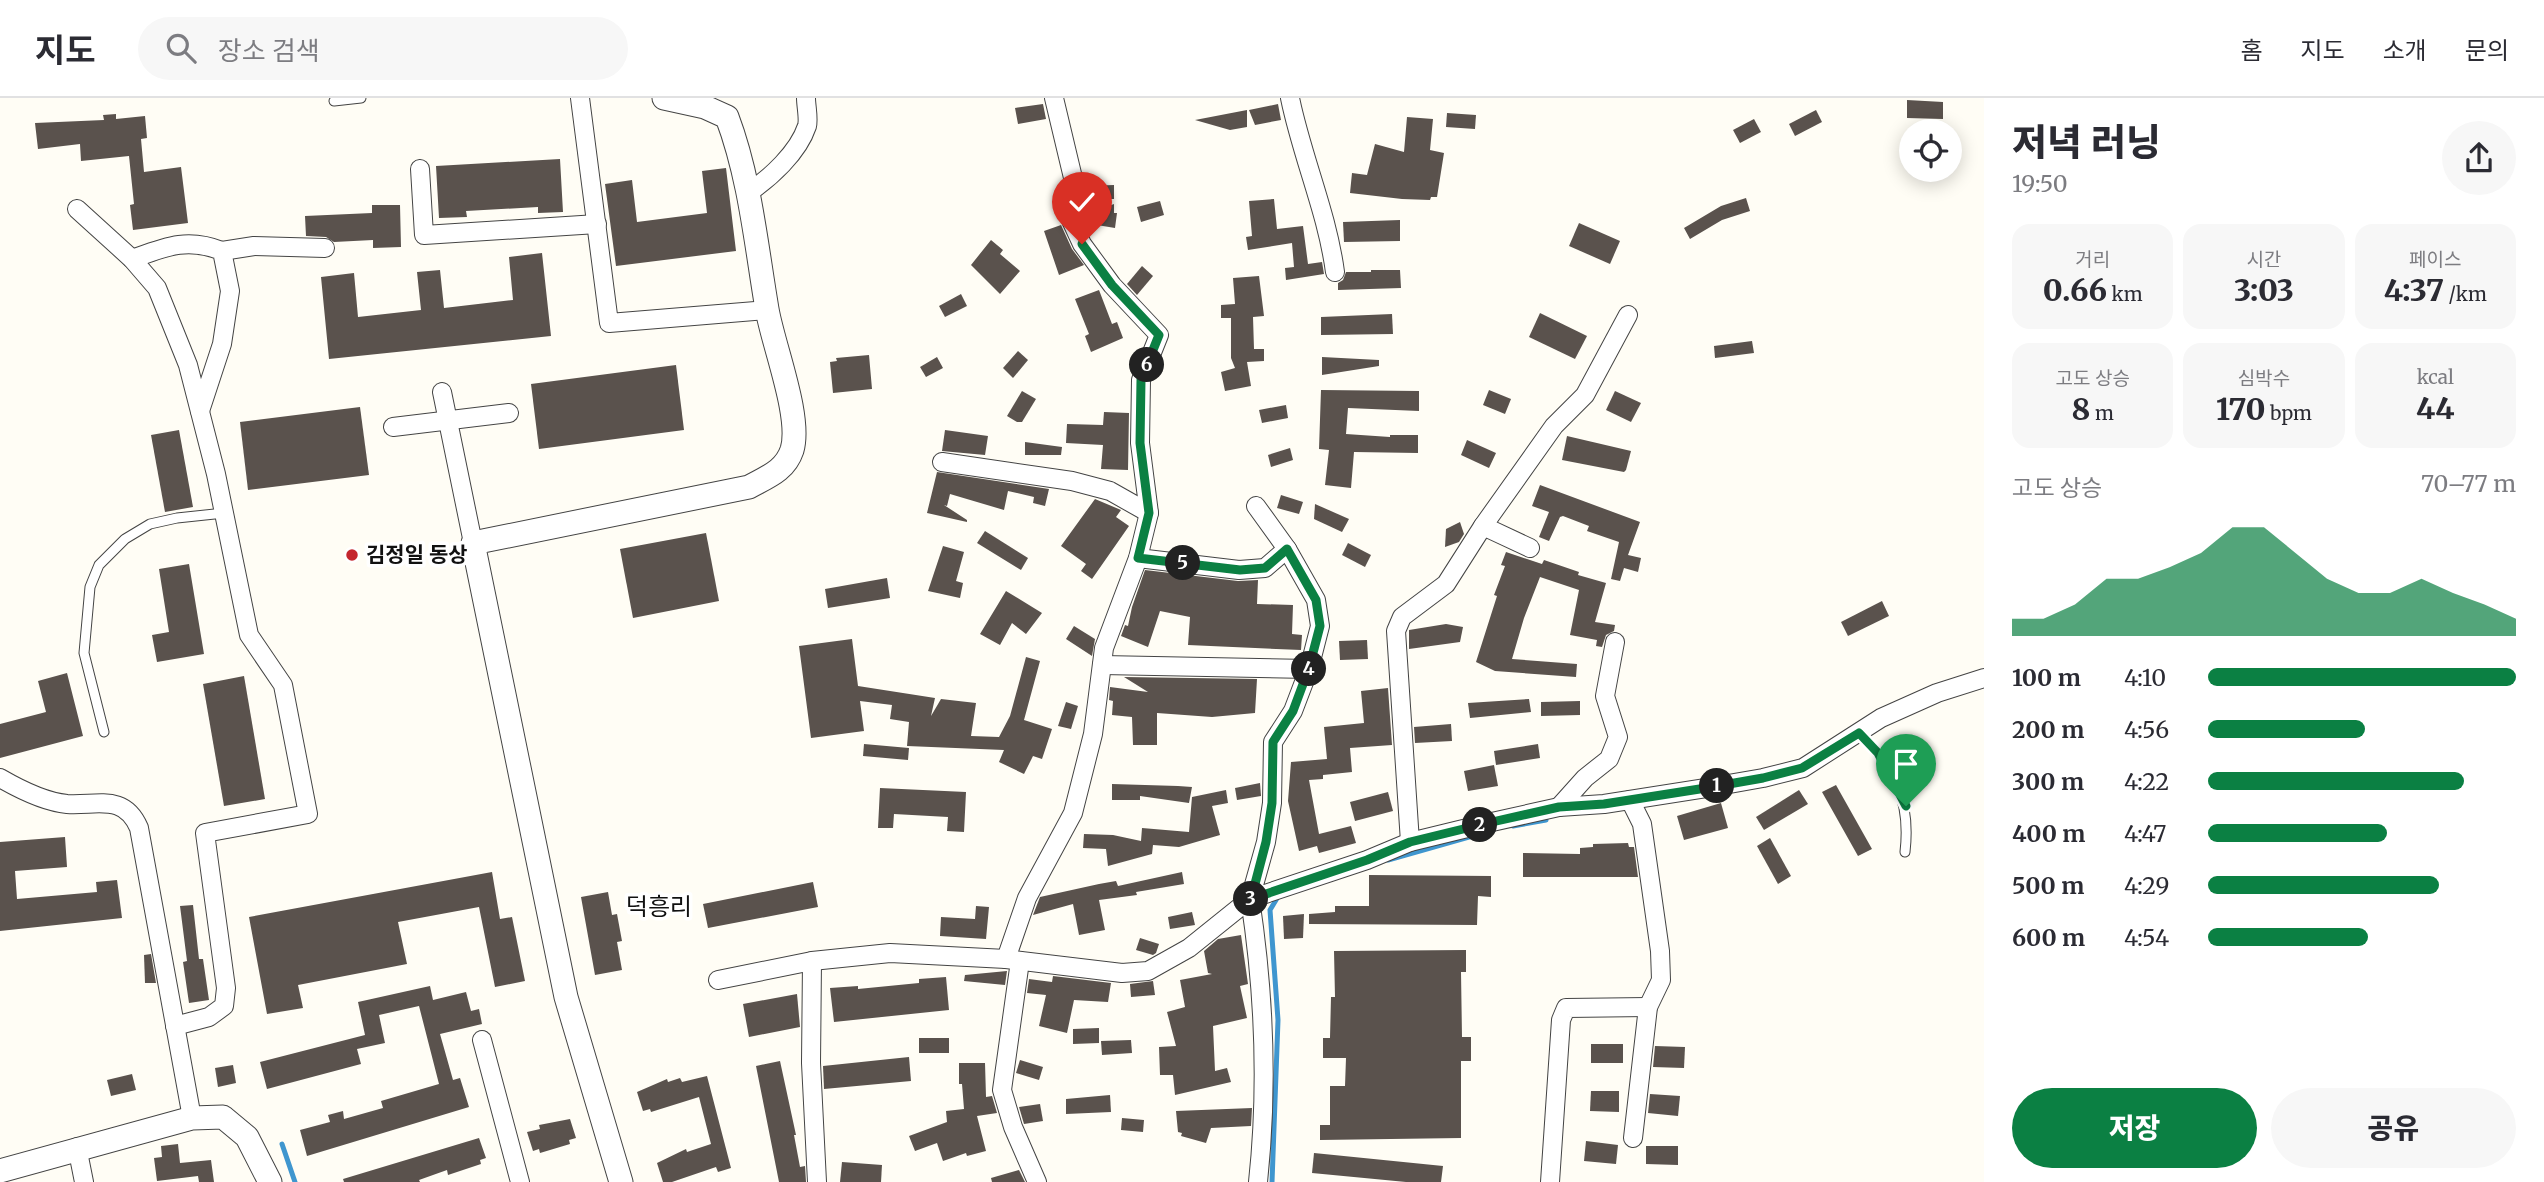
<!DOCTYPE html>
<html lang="ko">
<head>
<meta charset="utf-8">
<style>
  body { margin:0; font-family:Merriweather,"Noto Sans KR",serif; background:#f7f7f7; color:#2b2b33; height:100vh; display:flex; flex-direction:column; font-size:26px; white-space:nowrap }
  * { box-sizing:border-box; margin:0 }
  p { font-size:23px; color:#7c7c81 }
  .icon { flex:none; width:38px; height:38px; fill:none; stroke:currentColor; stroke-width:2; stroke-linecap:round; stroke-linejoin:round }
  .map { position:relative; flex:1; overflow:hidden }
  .details { display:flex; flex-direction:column; background:#fff; width:560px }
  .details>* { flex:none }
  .tools { position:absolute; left:1899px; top:21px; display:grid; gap:14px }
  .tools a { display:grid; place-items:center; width:63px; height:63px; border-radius:50%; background:#fff; box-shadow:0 4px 18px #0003; font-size:35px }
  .pin { position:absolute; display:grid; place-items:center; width:60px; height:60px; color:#fff; margin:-72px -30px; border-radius:50% 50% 50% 0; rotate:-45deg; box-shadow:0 0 7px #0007 }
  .pin .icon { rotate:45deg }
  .km { position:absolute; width:35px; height:35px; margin:-18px; border-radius:50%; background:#222; color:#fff; font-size:19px; line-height:35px; text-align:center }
  .round { display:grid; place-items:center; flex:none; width:74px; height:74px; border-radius:37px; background:#f7f7f7 }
  .head { display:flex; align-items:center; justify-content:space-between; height:119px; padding:0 28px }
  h1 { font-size:38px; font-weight:800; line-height:52px }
  .metrics { display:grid; grid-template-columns:repeat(3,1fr); gap:10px; height:119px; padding:7px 28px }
  .metrics div { display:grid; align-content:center; border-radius:18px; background:#f7f7f7; text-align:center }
  .metrics b { font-size:30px; font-weight:800 }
  .metrics small { font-size:19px; font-weight:400 }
  .metrics p { font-size:19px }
  .chart { height:196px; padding:14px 28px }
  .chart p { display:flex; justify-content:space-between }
  .chart svg { width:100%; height:126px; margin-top:7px; fill:#0b8043; opacity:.7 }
  .primary-button { display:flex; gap:14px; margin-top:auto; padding:14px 28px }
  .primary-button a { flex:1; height:80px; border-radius:42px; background:#0b8043; color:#fff; font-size:28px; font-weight:800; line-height:80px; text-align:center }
  .primary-button a+a { background:#f7f7f7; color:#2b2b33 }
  ul { padding:0 28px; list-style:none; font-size:23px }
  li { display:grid; grid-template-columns:112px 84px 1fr; align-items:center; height:52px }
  li i { height:18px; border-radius:9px; background:#0b8043 }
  header { display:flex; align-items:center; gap:42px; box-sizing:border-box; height:98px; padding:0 35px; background:#fff; border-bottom:2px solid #e1e1e2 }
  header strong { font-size:33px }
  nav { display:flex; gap:38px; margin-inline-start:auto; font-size:24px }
  .search { width:490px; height:63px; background:#f7f7f7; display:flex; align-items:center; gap:18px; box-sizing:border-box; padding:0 24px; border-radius:38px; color:#7c7c81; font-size:26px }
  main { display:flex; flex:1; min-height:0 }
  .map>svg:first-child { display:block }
</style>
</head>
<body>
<header>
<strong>지도</strong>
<div class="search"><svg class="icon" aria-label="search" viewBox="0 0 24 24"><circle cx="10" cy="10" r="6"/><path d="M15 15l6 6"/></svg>장소 검색</div>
<nav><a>홈</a><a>지도</a><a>소개</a><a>문의</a></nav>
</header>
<main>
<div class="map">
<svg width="1984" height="1084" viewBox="0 0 1984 1084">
  <rect width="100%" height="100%" fill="#fffdf5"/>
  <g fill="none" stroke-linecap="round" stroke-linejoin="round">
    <g stroke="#3f96cf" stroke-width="5">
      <polyline points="1513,728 1546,722"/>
      <polyline points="1388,762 1490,733"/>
      <polyline points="282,1046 295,1084"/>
      <polyline points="1272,1084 1278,922 1270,812 1279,797"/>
    </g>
  </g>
  <g fill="#5a524d">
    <polygon points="1907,2 1943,4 1943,21 1907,20"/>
    <polygon points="1043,6 1046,21 1018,26 1015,10"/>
    <polygon points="1278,6 1281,22 1255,27 1249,12"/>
    <polygon points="1247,12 1247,29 1230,32 1195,22"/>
    <polygon points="1816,12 1822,24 1795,38 1789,26"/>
    <polygon points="1447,15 1476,17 1475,31 1446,29"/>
    <polygon points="116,16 116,21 145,18 147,40 141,41 144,74 181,69 188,125 133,132 130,107 134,106 129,58 81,63 80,46 38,51 35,25 104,22 103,17"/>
    <polygon points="1407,19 1433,21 1430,52 1444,55 1437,99 1431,99 1430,102 1402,101 1350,95 1352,75 1367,77 1375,46 1404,54"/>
    <polygon points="1754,21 1761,34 1740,45 1733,32"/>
    <polygon points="560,61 563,114 538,115 538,109 466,113 467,119 439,120 436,68"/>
    <polygon points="726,70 736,153 616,168 605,86 632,82 637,124 707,115 702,73"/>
    <polygon points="1114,87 1114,101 1086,101 1085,88"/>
    <polygon points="1746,100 1750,113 1722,122 1690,141 1684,130 1721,108"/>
    <polygon points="1274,101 1277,131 1303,128 1308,166 1322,164 1324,176 1286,182 1285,170 1294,169 1292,145 1248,152 1246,139 1252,138 1249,103"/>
    <polygon points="1160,103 1164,117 1141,124 1137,109"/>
    <polygon points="1114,106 1114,115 1117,115 1115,130 1085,125 1099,119 1101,111"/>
    <polygon points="372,107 400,107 401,149 373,150 373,142 334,144 326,139 306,138 305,118 372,115"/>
    <polygon points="1400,122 1400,143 1344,144 1343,124"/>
    <polygon points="1579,125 1620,143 1610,166 1569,148"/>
    <polygon points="1061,127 1072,151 1084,167 1059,177 1044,133"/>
    <polygon points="991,142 1003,152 1000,156 1020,173 1000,196 971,167"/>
    <polygon points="542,155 551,238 329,261 321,179 354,175 358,219 421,212 417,174 440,172 444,210 513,202 509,159"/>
    <polygon points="1142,168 1153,178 1137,197 1127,186"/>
    <polygon points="1371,172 1400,172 1401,190 1338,192 1338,185 1343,182 1346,174 1371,174"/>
    <polygon points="1259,178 1264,218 1253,219 1254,251 1264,251 1264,263 1247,264 1251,288 1225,293 1221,274 1235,270 1231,260 1231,220 1221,220 1221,207 1235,206 1233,180"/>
    <polygon points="1099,192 1112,226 1117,224 1123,240 1091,254 1085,238 1089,236 1075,201"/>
    <polygon points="961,196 967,208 945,219 939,208"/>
    <polygon points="1540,215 1587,238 1575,261 1529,239"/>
    <polygon points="1392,216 1393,236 1321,237 1321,219"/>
    <polygon points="1752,243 1754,255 1715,260 1714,248"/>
    <polygon points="1018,253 1028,262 1013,280 1003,270"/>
    <polygon points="869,257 872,291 833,295 830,264 837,263 836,260"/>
    <polygon points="937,259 943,270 926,279 920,269"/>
    <polygon points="1322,259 1379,262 1379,268 1322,277"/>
    <polygon points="676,267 684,332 539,351 531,286"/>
    <polygon points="1321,292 1419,293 1419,313 1348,310 1346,336 1390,339 1390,337 1418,337 1418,355 1354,354 1351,390 1325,387 1329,352 1319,351"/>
    <polygon points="1489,292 1511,301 1505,316 1483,307"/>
    <polygon points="1022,293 1036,301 1022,324 1017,324 1007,318"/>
    <polygon points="1615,293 1641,305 1631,324 1606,312"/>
    <polygon points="1286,307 1288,320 1262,325 1259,312"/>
    <polygon points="360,309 369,377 248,392 240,324"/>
    <polygon points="1104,314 1129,315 1128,372 1101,371 1103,347 1066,345 1067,326 1103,327"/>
    <polygon points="179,332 193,409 165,414 151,337"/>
    <polygon points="945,332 988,338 985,357 942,353"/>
    <polygon points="1567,338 1631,353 1626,372 1624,374 1562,362"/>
    <polygon points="1467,342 1496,355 1489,370 1461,357"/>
    <polygon points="1025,344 1062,349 1061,357 1025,357"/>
    <polygon points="1290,350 1293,362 1271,369 1268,357"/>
    <polygon points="937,374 1049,391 1045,408 1033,405 1034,399 1008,393 1004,412 950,396 947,408 944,407 967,422 967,424 927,415"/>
    <polygon points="1540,387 1640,424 1628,457 1641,460 1638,474 1624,470 1620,483 1611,481 1619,444 1587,433 1589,428 1563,418 1560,419 1549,443 1539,439 1549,414 1532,408"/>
    <polygon points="1281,397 1303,404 1299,416 1277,410"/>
    <polygon points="1095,401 1121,412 1116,419 1129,428 1092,481 1081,473 1086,466 1061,448"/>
    <polygon points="1315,406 1349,421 1342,434 1314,421"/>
    <polygon points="1460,424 1464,436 1459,444 1445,449 1446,431"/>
    <polygon points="985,433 1028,460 1021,472 977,445"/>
    <polygon points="706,435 719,503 633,520 620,451"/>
    <polygon points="1348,445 1371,457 1365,469 1342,457"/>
    <polygon points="943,448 964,454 956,483 963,485 960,500 928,493"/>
    <polygon points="1506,454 1542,466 1544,462 1579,474 1578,477 1606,485 1595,524 1615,527 1614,533 1606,537 1602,549 1596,548 1597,542 1570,537 1579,492 1540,479 1524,520 1512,561 1577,566 1576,579 1495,573 1476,564 1497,498 1494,497 1505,468 1501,467"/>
    <polygon points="189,466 204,556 157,564 152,537 169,534 159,471"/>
    <polygon points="1145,472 1238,483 1258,482 1257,506 1293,507 1292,536 1302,537 1301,552 1188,547 1190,519 1160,513 1148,549 1121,538 1125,527 1128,528 1132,509"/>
    <polygon points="887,480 890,500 828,510 825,491"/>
    <polygon points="1006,493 1042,515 1026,536 1012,525 1000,547 980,536"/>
    <polygon points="1882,503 1889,518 1848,538 1841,524"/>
    <polygon points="1446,526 1463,529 1460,544 1409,551 1409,532"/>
    <polygon points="1074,528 1095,541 1092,558 1066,541"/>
    <polygon points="852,541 858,588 935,600 931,618 941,601 976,605 971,638 999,639 1010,618 1026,559 1040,563 1024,622 1052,631 1042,661 1033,658 1024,676 999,664 1004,652 907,648 909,624 890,621 892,607 860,603 864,633 811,640 799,548"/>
    <polygon points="1367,542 1368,561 1340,562 1339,543"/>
    <polygon points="67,575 83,638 0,660 0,626 46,614 38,583"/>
    <polygon points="244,578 265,701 224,708 203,586"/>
    <polygon points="1124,579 1257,581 1255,615 1212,619 1157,615 1157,647 1133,647 1132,619 1112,617 1113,603 1109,602 1110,589 1148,594"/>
    <polygon points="1388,590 1392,647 1350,650 1352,674 1323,677 1323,681 1309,682 1319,736 1351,728 1356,745 1319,755 1317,748 1299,753 1288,703 1291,664 1327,661 1324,629 1364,625 1361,593"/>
    <polygon points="1529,601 1531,614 1470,620 1468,605"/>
    <polygon points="1580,603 1580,617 1541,618 1541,604"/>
    <polygon points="1066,604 1078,608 1071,631 1058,628"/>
    <polygon points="1451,626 1452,643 1415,645 1414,629"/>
    <polygon points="864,646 909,650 908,662 863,658"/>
    <polygon points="1538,646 1540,660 1496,667 1494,653"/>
    <polygon points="1494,667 1498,688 1468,693 1464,673"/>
    <polygon points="1260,685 1261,698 1237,702 1235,690"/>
    <polygon points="1112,686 1178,688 1192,689 1189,705 1140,698 1140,702 1112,702"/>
    <polygon points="1836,687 1872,751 1858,758 1822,694"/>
    <polygon points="880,690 966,694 964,734 947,733 948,719 894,716 893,730 878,730"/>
    <polygon points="1226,692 1228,705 1212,708 1220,737 1179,749 1153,747 1152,756 1108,768 1106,751 1083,750 1084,736 1113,737 1141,743 1142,730 1189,734 1192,699"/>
    <polygon points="1799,692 1808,706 1764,732 1756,719"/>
    <polygon points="1388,694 1393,713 1355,723 1350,704"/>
    <polygon points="1721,705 1728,730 1684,742 1677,718"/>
    <polygon points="65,739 67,769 15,773 17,801 97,794 96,784 117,782 122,820 0,833 0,744"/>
    <polygon points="1770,740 1791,778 1778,786 1757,748"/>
    <polygon points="1628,745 1629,749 1634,749 1638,779 1523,779 1523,755 1580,756 1580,750 1593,749 1593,746"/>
    <polygon points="492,774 500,821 512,819 525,883 495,889 479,809 398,824 407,866 298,887 303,910 267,916 249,819"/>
    <polygon points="1182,774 1184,786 1136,794 1137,797 1099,802 1105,832 1079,837 1073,806 1033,817 1040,799 1099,786 1116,783 1118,788"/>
    <polygon points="1369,777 1491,778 1491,799 1478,798 1477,827 1309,826 1309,816 1335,814 1335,808 1369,808"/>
    <polygon points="813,784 818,809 708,830 703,806"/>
    <polygon points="608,794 612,817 617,816 622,843 617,844 622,872 595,877 581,799"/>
    <polygon points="193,807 199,861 203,861 209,902 189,905 183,864 187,863 180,808"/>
    <polygon points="976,808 989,809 986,841 940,838 941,819 975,821"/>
    <polygon points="1192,814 1195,827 1170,831 1168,819"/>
    <polygon points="1304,816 1303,840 1284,841 1283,818"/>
    <polygon points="1241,837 1248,886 1240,888 1247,920 1213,928 1215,973 1227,970 1231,984 1175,997 1173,977 1160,977 1159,949 1176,948 1167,914 1185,909 1180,882 1212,876 1208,875 1204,853 1218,841"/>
    <polygon points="1140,840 1159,846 1156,855 1153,857 1136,852"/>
    <polygon points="1466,852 1466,874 1461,874 1462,939 1471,939 1471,963 1461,963 1461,1040 1320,1042 1320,1027 1330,1027 1330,988 1345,988 1346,960 1323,960 1323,940 1330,940 1331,899 1335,899 1334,853"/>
    <polygon points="151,856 156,885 145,885 144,857"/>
    <polygon points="1007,873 1005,887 964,883 965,877"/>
    <polygon points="1053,878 1111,885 1108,904 1074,902 1067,935 1039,928 1046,897 1027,895 1029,881 1052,884"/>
    <polygon points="946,879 949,912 834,924 830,890 858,888 858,891 919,885 919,881"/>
    <polygon points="1153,883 1155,897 1131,899 1130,886"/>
    <polygon points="430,888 433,902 466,894 471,913 479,911 482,926 440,936 453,982 460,980 469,1009 307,1058 300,1032 330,1024 328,1017 343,1013 344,1021 383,1010 381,1003 439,986 419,908 379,917 385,945 357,951 361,966 267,991 260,964 365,937 358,904"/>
    <polygon points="797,896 800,929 749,939 743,906"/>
    <polygon points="1099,930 1099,945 1073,946 1073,931"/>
    <rect x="919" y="940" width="30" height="15"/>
    <polygon points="1131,942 1132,955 1102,957 1101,943"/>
    <rect x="1591" y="946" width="32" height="19"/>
    <polygon points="1655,948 1685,949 1684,970 1653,969"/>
    <polygon points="909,959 911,983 824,991 823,968"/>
    <polygon points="1020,962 1043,969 1039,982 1016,975"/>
    <polygon points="780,963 796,1037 794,1037 800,1069 805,1068 806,1084 779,1084 756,968"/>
    <polygon points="959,965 985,965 986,999 992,998 997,1015 977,1018 986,1053 967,1058 966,1055 943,1063 937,1045 915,1053 909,1038 947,1024 946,1013 964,1011 962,986 959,986"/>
    <polygon points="233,967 236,985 218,989 215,970"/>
    <polygon points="132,976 136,992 111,998 107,982"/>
    <polygon points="707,978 731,1070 718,1074 716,1069 672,1084 663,1084 657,1065 686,1051 687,1054 711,1046 699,999 651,1014 650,1011 643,1013 637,994 667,981 668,984 680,980 682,984"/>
    <polygon points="1591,993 1619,993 1619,1014 1590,1013"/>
    <polygon points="1650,996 1680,998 1678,1018 1648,1015"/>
    <polygon points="1110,997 1111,1014 1066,1016 1066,1001"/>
    <polygon points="1040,1006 1043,1023 1024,1026 1019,1009"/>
    <polygon points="1252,1010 1251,1028 1211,1030 1206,1045 1181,1038 1182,1035 1178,1034 1176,1013"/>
    <polygon points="1122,1020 1144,1022 1143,1034 1121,1032"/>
    <polygon points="570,1021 576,1040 569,1042 570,1046 540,1055 539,1051 533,1053 527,1034 540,1031 539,1027"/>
    <polygon points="479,1040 486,1060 480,1062 481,1066 448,1077 447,1072 419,1082 420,1084 344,1084 343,1081"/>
    <polygon points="1586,1043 1618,1047 1616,1066 1584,1063"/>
    <polygon points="178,1046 180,1065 211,1062 214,1084 199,1084 198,1078 157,1083 154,1060 162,1059 161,1048"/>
    <polygon points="1646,1048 1678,1048 1678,1067 1646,1066"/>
    <polygon points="1314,1055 1443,1068 1441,1084 1406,1084 1312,1075"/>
    <polygon points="842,1064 882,1067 881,1084 840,1084"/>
    <polygon points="1019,1072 1025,1084 992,1084 991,1080"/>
  </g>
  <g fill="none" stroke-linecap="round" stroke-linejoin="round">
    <g stroke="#444" stroke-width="11">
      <g id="service">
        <polyline points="334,3 361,0"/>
        <polyline points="104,634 84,555 90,489 99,467 125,441 150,426 177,420 224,415"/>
        <path d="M1859,635C1895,672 1911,702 1905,754"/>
      </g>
    </g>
    <g stroke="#444" stroke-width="20">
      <g id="minor">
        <polyline points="580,0 609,225 767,212"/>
        <path d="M1290,0C1302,59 1327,114 1335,174"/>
        <polyline points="420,71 424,137 597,126"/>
        <path d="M748,95C770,80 798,55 807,28C809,21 806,8 806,0"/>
        <polyline points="77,111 132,161 157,190 188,267 216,376 249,537 283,587 308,716 205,735 226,890 224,908 209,919 175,928"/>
        <polyline points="222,153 254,148 325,150"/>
        <path d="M132,161C165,149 187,139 222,153L230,193L222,246L200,313"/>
        <polyline points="442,294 473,445"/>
        <polyline points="393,329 509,315"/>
        <polyline points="942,364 1072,383 1110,393 1149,415 1140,345 1141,282 1159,237 1112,187 1082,146 1070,120 1074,84 1054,0"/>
        <polyline points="1256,408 1287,451 1316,502 1320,528 1309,571 1293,613 1273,644 1272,705 1266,744 1250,801 1367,762 1410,744 1492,724 1559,709 1604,706 1706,690 1763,680 1803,670 1881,620 1937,595 1984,580"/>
        <polyline points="1483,428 1530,450"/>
        <polyline points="1138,460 1239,472 1265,470 1287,451"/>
        <polyline points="1102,567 1309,571"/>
        <path d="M0,680C19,691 45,704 67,706C97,708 124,695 139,730L192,1020"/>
        <polyline points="1630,702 1642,726 1645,747 1660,853 1661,882 1648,909 1633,1040"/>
        <polyline points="1559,709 1585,680 1609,661 1618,639 1605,598 1615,544"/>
        <polyline points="1410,744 1396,533 1402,519 1446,486 1483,428 1554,328 1585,297 1628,217"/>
        <polyline points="1006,861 1027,800 1073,715 1093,636 1104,550 1138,460 1149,415"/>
        <polyline points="812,863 811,965 817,1084"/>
        <polyline points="1020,863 1002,992 1013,1029 1037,1084"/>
        <path d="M718,882L812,863L890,855L1006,861L1122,875L1148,873L1189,850L1250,801C1264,893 1268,991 1258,1084"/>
        <polyline points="482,942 520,1084"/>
        <polyline points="77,1049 84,1084"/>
        <polyline points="1550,1084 1561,922 1566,910 1648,909"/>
      </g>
    </g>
    <g stroke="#444" stroke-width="25">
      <g id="tertiary">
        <polyline points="0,1073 192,1020 223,1019 247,1039 270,1084"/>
        <path d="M621,1084L566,899L473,445L749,389C767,379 785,373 792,352C802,319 773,247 767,211C756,146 750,80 727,19L705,9L664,0"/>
      </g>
    </g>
    <use href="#service" stroke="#fff" stroke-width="9"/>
    <use href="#minor" stroke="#fff" stroke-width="18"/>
    <use href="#tertiary" stroke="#fff" stroke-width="23"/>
  </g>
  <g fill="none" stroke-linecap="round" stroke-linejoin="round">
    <g stroke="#fff" stroke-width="14">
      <polyline id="route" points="1082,146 1112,187 1159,237 1141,282 1140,345 1149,415 1138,460 1240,472 1265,470 1287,451 1316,502 1320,528 1309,570 1293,613 1273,644 1272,705 1266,744 1251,801 1367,762 1410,744 1492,724 1559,709 1604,706 1706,690 1763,680 1802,670 1859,635 1878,655 1906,708"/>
    </g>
    <use href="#route" stroke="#0b8043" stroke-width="9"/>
  </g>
  <circle fill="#c4262e" stroke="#fff" stroke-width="2.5" cx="352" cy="457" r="7"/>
  <g text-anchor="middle" stroke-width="7" stroke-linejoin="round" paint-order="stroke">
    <g font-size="21" font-weight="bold" fill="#111" stroke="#fff" text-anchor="start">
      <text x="366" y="464">김정일 동상</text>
    </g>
    <g font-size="24" fill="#111" stroke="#fff">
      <text x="659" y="817">덕흥리</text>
    </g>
  </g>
</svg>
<div class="tools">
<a><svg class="icon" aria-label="locate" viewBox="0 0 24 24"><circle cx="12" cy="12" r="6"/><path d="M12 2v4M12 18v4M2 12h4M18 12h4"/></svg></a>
</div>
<div class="pin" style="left:1906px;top:708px;background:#1e9e55"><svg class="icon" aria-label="arrive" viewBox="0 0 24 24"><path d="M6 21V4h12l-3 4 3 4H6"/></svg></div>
<div class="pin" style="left:1082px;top:146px;background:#d93025"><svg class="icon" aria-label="check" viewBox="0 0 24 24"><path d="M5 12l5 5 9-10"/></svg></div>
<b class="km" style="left:1717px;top:688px">1</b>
<b class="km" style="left:1480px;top:727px">2</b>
<b class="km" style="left:1251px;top:801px">3</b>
<b class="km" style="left:1309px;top:571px">4</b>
<b class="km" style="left:1183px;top:465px">5</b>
<b class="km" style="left:1147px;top:267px">6</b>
</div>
<section class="details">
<div class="head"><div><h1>저녁 러닝</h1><p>19:50</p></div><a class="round"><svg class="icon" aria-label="share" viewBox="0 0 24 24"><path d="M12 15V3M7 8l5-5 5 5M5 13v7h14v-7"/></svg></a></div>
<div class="metrics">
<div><p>거리</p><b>0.66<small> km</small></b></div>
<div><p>시간</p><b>3:03</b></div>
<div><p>페이스</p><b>4:37<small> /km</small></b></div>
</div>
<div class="metrics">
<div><p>고도 상승</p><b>8<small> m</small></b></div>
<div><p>심박수</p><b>170<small> bpm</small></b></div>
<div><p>kcal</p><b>44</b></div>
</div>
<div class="chart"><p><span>고도 상승</span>70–77 m</p>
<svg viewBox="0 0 160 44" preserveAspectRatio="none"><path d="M0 44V38L10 38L20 33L30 24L40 24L50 20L60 15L70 6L80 6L90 15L100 24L110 29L120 29L130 24L140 29L150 33L160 38V44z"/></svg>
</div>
<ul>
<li><b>100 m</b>4:10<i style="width:100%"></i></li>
<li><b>200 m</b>4:56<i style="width:51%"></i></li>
<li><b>300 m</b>4:22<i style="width:83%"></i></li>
<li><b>400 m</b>4:47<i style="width:58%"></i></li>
<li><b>500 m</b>4:29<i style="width:75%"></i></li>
<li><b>600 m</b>4:54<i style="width:52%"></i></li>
</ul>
<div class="primary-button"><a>저장</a><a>공유</a></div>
</section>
</main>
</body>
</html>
